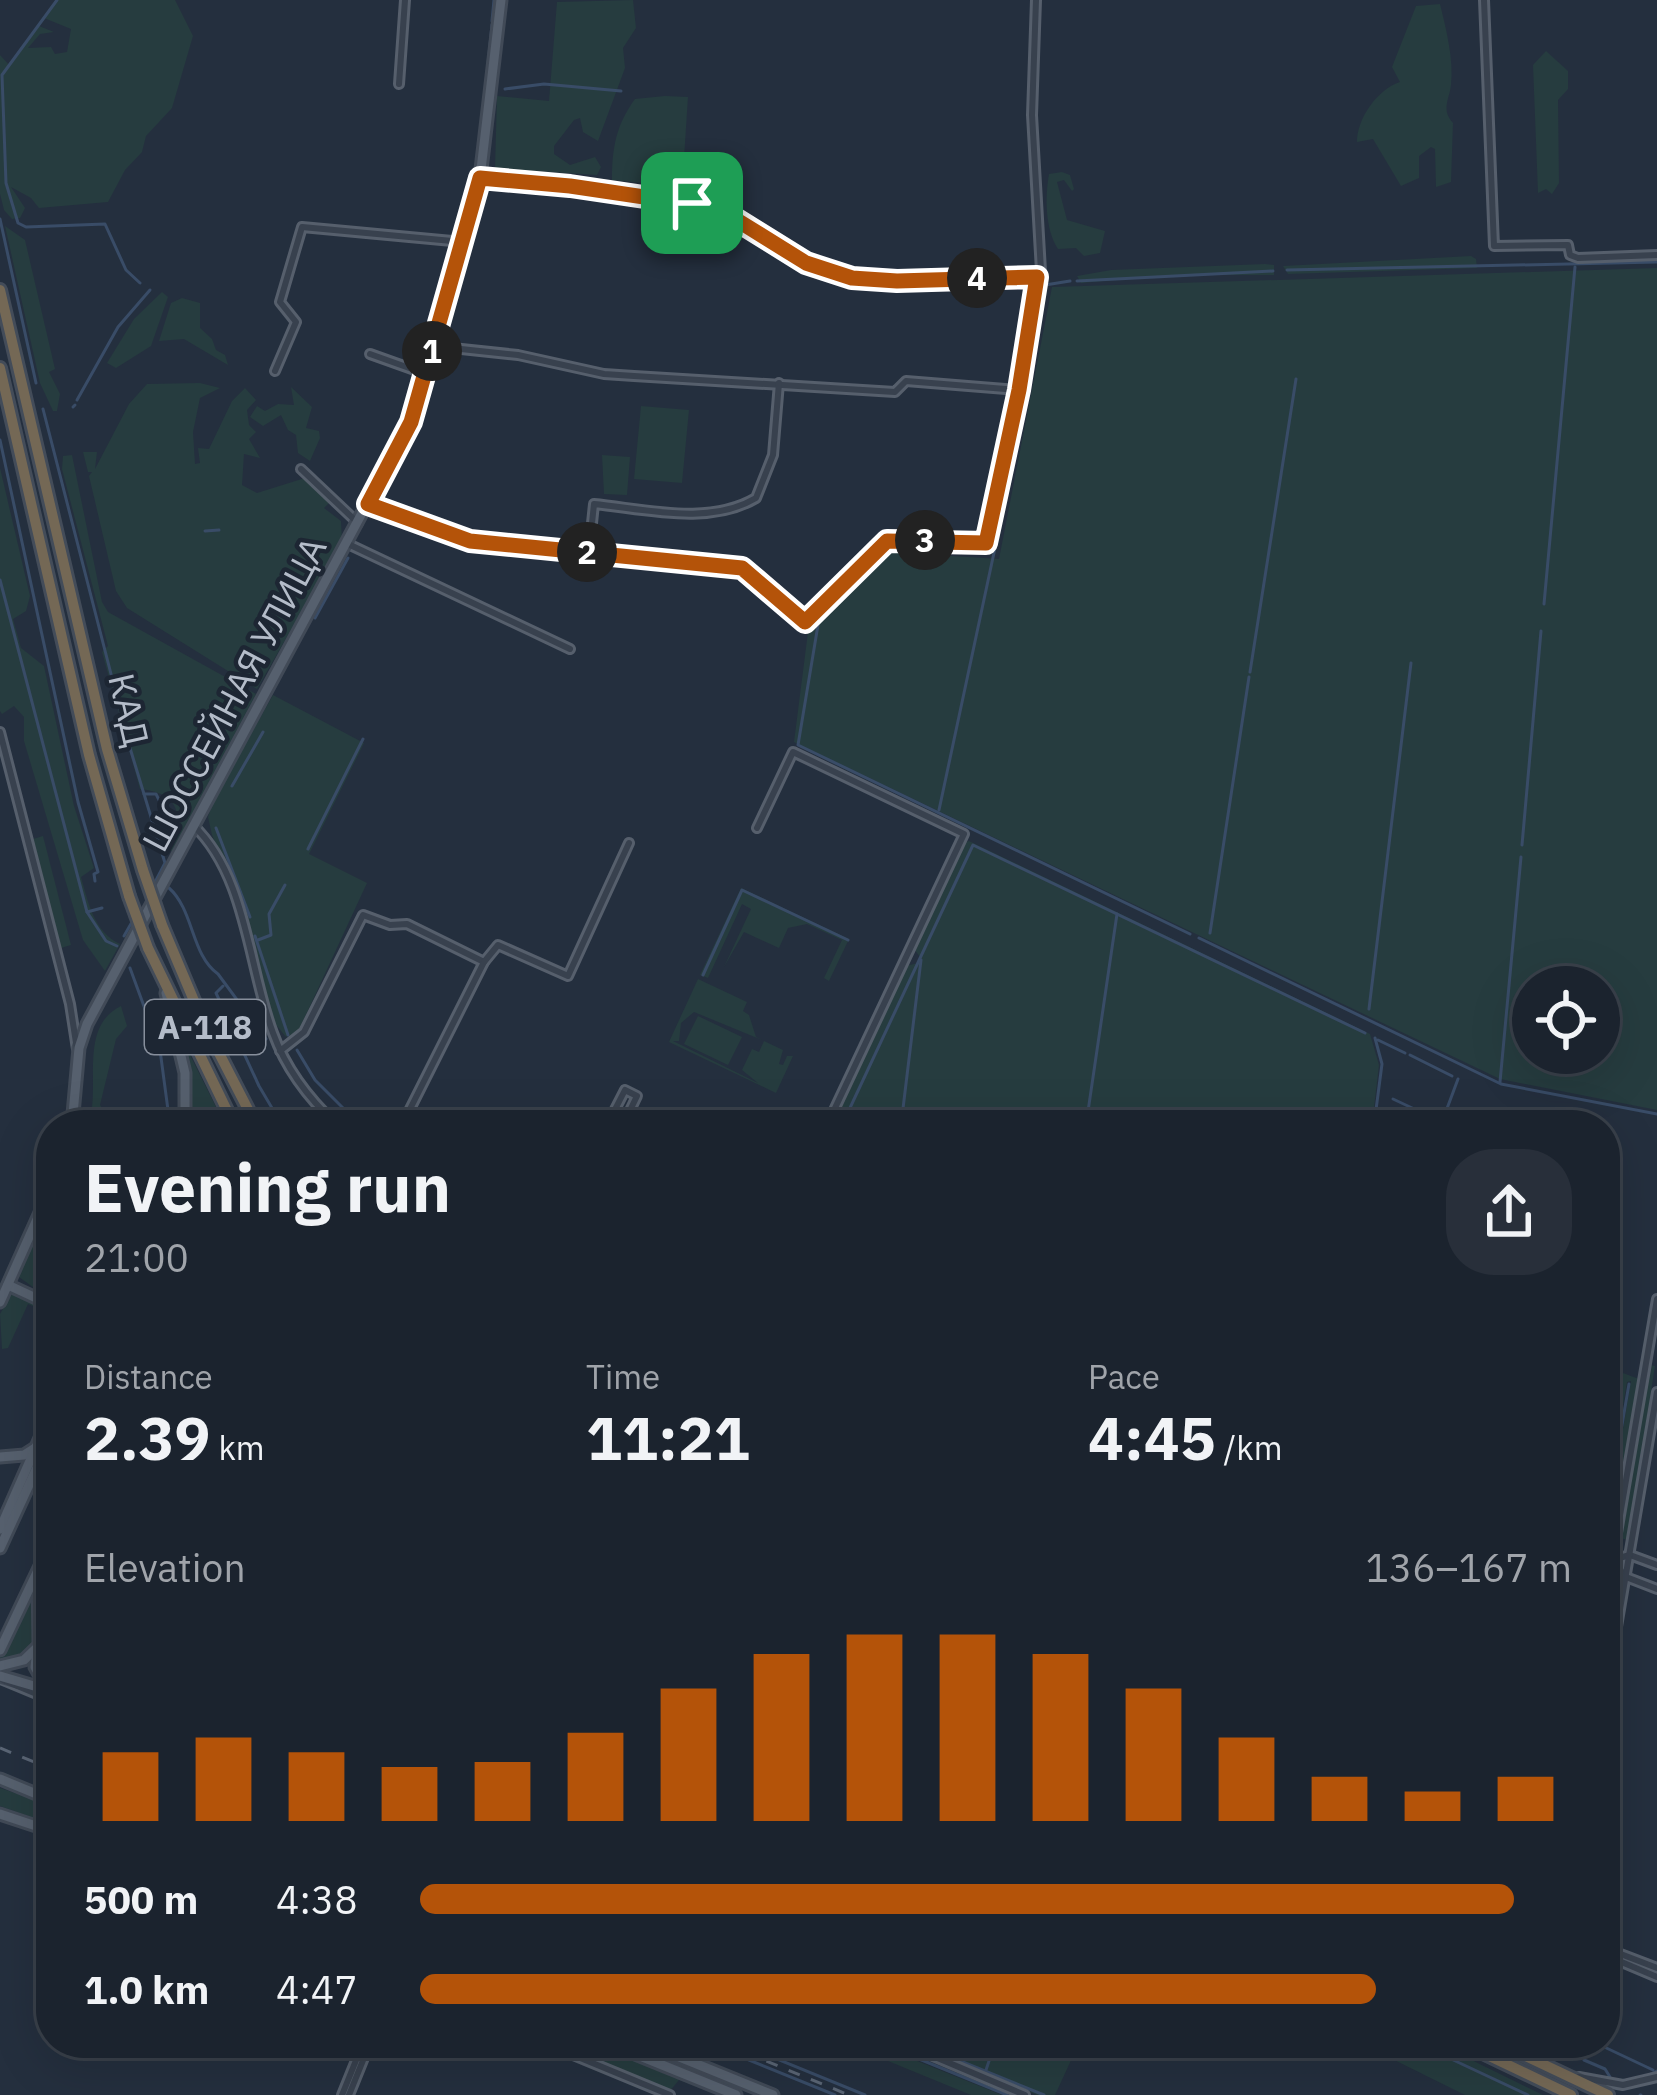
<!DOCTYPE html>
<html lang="en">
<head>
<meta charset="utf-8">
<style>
  body { margin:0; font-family:"IBM Plex Sans",sans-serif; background:#282f3a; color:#f1f3f6; height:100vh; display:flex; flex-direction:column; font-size:45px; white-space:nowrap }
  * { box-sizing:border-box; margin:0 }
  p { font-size:39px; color:#a0a4aa }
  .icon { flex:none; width:66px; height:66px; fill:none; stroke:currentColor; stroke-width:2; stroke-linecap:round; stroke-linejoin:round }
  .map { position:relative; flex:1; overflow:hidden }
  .side { position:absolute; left:36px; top:1110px; width:1584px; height:948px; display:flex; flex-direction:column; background:#1b232e; border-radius:48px; box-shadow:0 12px 48px #0002,0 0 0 3px #39404a }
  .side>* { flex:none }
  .controls { position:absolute; left:1512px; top:966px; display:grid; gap:24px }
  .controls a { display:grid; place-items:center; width:108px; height:108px; border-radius:50%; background:#1b232e; box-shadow:0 12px 48px #0002,0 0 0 3px #39404a; font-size:60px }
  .pin { position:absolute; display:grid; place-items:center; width:102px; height:102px; color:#fff; margin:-51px; border-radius:24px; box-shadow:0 6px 18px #0006 }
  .km { position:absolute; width:60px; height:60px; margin:-30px; border-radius:50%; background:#222; color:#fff; font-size:33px; line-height:60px; text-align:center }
  .round { display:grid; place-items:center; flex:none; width:126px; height:126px; border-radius:48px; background:#282f3a }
  .head { display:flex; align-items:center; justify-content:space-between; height:204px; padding:0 48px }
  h1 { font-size:66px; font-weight:800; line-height:90px }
  .stats { display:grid; grid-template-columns:repeat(3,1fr); gap:18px; height:204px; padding:12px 48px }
  .stats div { display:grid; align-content:center }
  .stats b { font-size:60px; font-weight:800 }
  .stats small { font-size:33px; font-weight:400 }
  .stats p { font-size:33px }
  .chart { height:336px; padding:24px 48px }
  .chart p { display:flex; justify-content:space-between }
  .chart svg { width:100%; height:216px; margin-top:12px; stroke:#b45309; stroke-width:6 }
  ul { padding:0 48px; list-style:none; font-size:39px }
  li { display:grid; grid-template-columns:192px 144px 1fr; align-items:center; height:90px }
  li i { height:30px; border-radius:15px; background:#b45309 }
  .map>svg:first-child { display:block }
</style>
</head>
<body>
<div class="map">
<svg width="1657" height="2095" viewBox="0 0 1657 2095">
  <rect width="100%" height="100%" fill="#242f3e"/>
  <g fill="#263c3f" fill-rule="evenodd">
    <polygon points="57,0 175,0 193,36 172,108 146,136 142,152 125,170 108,202 39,208 31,198 11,187 25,208 20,218 12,219 4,210 0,194 0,55 10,66 39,26 54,32 40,34 28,48 51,47 55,54 67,52 71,29 44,18"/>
    <polygon points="633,0 636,28 623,48 625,68 598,141 583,132 580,118 574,120 554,146 554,154 570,165 595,157 601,167 597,175 535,171 532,177 495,169 497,96 549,101 557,2"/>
    <path d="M1440,4C1446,29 1454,59 1451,85C1449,101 1441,109 1453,123L1451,182L1436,187L1435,149L1431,147L1419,156V178L1401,186L1373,139L1357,142C1357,118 1378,89 1400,82L1392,67L1416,6Z"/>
    <polygon points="1546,51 1568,71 1568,89 1558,100 1559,183 1552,194 1546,189 1538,193 1533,65"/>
    <path d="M665,96L688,97L682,189L673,170V186L612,180C612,148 616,125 635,99Z"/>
    <path d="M1062,172L1070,175L1074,189L1072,191L1064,180L1057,182L1067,220L1105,231L1100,253L1084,256L1076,248L1058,249C1045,229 1045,197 1049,174Z"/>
    <polygon points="5,226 25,240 55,369 49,372 60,394 57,411 53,411 40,383"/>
    <polygon points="1471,256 1476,259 1477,268 1288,274 1283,266"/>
    <polygon points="1265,264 1274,265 1274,275 1172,275 1081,283 1077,276 1111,270"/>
    <path d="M1657,268V1110L1500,1079L794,742L808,632L814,620L882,546L890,552L999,559L1052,287ZM1533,987H1599V1053H1533Z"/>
    <polygon points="162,292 168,297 151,346 116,368 107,363 134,319"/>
    <polygon points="182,298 200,303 200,328 212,339 216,350 225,355 228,365 184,339 159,341 171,303"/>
    <polygon points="200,383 220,388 200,398 193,432 195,464 200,463 198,448 209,449 232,401 245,388 256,400 247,410 249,425 256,432 249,439 260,458 244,454 242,485 257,493 305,478 330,502 324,508 341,521 342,541 257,689 127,608 116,591 89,476 92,472 88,472 83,452 97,452 95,469 129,404 147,384"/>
    <polygon points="291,387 312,407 306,428 319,431 320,438 310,461 298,453 296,435 288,430 281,415 263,426 250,417 257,406 265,411 278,404 294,405"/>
    <polygon points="641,406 689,410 682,483 634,479"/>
    <path d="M72,455L102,602L108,612L256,694L172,852L162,837L178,826C179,800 165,792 140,789L102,652L108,646L62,469L63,456Z"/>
    <polygon points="602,455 630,457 627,495 604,494"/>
    <path d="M0,468L30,596L26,611L13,619L21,648L44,666L74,806L94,868L81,877C88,902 94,932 120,944L105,971L83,940L24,741V717L14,706L2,714L0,711Z"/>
    <polygon points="273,695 364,743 309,854 367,883 298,1032 286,1037 273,1021 243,909 212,835 208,817 214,799"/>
    <polygon points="43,836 71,945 61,948 33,839"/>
    <polygon points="969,841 1370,1034 1379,1065 1372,1125 831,1125 906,966 918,963 921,958 914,949 963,843"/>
    <polygon points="741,888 849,939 829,981 824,978 842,940 807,924 788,928 779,948 744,932 724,967 751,909 742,904 708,978 700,975"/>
    <polygon points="698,979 747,1002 743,1011 749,1015 756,1037 762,1040 694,1012 681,1023 679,1041 673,1041 758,1083 742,1070 752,1049 759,1052 764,1041 783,1050 779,1064 783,1065 787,1056 793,1056 776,1093 669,1042"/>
    <path d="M121,1006L127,1026L116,1039L100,1105L113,1125H88C102,1087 77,1028 121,1006Z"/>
    <polygon points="698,1016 742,1037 728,1065 684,1044"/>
    <polygon points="184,1043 225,1125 188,1125"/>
    <polygon points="38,1238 49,1241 46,1250 51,1253 51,1300 19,1277 31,1242"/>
    <polygon points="11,1295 17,1295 51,1314 28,1304 8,1348 2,1349 0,1314"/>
    <polygon points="1650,1365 1655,1366 1628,1540 1620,1538"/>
    <polygon points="1623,1373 1639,1379 1613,1533 1607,1525 1631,1381 1627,1382 1605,1511 1605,1470 1609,1458 1605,1455 1611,1450 1614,1434 1609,1431 1614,1430 1617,1415 1613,1412 1618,1411 1620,1397 1616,1394 1621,1393"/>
    <path d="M32,1599C38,1636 40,1652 0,1664V1655Z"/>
    <polygon points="0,1788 51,1805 51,1824 0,1806"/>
    <polygon points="588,2043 594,2043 722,2095 679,2080 669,2092 600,2064 602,2049"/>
    <polygon points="844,2043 884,2043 895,2052 1002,2095 971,2095"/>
    <polygon points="908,2043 1079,2043 1055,2095 1037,2095"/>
    <polygon points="1360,2043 1437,2043 1543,2095 1465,2095"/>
  </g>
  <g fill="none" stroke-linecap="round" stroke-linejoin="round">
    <g stroke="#394c67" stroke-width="3">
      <polyline points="57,0 2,75 6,183 18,223 26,227 105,224 126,270 140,283"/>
      <polyline points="492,21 494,0"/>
      <polyline points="505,89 544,84 621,91"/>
      <polyline points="485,93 492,25"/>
      <polyline points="483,113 484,97"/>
      <polyline points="0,219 36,383"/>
      <polyline points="1287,270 1657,262"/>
      <polyline points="1077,281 1273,271"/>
      <polyline points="77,400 118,327 150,290"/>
      <polyline points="73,407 75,405"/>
      <polyline points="43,409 130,748 165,863 152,888"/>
      <polyline points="0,440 78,802 98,872 94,874 95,881"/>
      <polyline points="205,531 219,530"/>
      <polyline points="880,554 819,619 798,745 1190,934"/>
      <polyline points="0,580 87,912 106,941 117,946"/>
      <polyline points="1544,604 1575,267"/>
      <polyline points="315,618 348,558"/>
      <polyline points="1250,672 1296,379"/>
      <polyline points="232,786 263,732"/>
      <polyline points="144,794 156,794 160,802"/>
      <polyline points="939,810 1026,403 1045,285 1070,281"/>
      <polyline points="216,828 250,917"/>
      <polyline points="1522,845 1541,631"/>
      <polyline points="308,849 363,739"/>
      <path d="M169,888C194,910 191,955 218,974L266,1039"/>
      <polyline points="87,912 102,908"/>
      <polyline points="1210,933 1249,677"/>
      <polyline points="124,936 132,922"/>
      <polyline points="255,936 288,1035"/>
      <polyline points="1199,938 1501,1084 1657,1114"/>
      <polyline points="258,940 271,935 269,914 285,885"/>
      <polyline points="130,968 160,1050 170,1125"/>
      <polyline points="703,975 742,890 848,940"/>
      <polyline points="223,986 216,993 259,1086 282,1125"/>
      <polyline points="1369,1009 1411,663"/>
      <polyline points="1378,1040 1405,1053"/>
      <polyline points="297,1050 315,1080 360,1125"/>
      <polyline points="1410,1055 1452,1076"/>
      <polyline points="1500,1082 1521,857"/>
      <polyline points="1393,1099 1442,1122 1458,1079"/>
      <polyline points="842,1125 973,845 1365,1033"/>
      <polyline points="901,1125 921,960"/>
      <polyline points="1086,1125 1117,914"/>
      <polyline points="1374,1125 1382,1064 1375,1038"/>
      <polyline points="1605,1524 1629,1384"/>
      <polyline points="707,2043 835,2095"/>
      <polyline points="738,2043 865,2095"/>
      <polyline points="880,2043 1007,2095"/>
      <polyline points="916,2043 1044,2095"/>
      <polyline points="1417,2043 1528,2095"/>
      <polyline points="1600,2045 1653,2070"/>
      <polyline points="1584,2060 1605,2069 1610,2077"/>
      <polyline points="986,2070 995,2043"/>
      <polyline points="1645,2077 1657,2071"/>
      <polyline points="1640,2095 1641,2095"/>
    </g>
    <g stroke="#565f6c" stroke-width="12">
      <g id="minor">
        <polyline points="1484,0 1494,246 1568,245 1570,255 1578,258 1657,255"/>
        <polyline points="399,84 405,0"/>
        <polyline points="480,178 570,186 705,206 732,217 806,263 852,278 897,282 1037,277"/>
        <polyline points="433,346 518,355 604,374 634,376 895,392 906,381 1019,390"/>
        <polyline points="370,354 426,374"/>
        <polyline points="275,371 296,322 280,302 302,227 463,242"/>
        <polyline points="301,469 358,523"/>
        <polyline points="368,504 470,541 742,568 803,621 887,541 986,543 1041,271 1032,115 1036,0"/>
        <polyline points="346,543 570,649"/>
        <path d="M589,552L594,504C645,509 709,526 756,498L773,455L779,383"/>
        <polyline points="0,732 70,1004 77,1049"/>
        <path d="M193,825C247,876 248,967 273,1033C286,1069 309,1099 337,1125"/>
        <polyline points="757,828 793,752 964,834 827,1125"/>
        <polyline points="280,1051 304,1032 363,915 390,925 407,924 484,962"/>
        <polyline points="402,1125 484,962 498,945 568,976 629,843"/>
        <polyline points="607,1125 625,1090 637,1096 623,1125"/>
        <polyline points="1612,1560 1626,1577 1657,1589"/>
        <polyline points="1612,1560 1630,1555 1657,1565"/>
        <polyline points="1605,1603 1657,1299"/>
        <polyline points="3,1680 51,1700"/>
        <polyline points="1605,1697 1657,1392"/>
        <polyline points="1605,1948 1657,1968"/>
        <polyline points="1605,1955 1657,1977"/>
        <polyline points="544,2043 670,2095"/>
        <polyline points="902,2043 1025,2095"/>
        <polyline points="1579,2077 1623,2085 1657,2077"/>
        <polyline points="342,2095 363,2043"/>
        <polyline points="349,2095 370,2043"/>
      </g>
    </g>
    <g stroke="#414a57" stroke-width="15">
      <g id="major">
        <polyline points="166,993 185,1073 185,1125"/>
        <polyline points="72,1125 79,1048 87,1024 411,422 480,178 501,0"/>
        <polyline points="8,1285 51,1305"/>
        <polyline points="0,1302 51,1188"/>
        <polyline points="0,1457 24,1455 35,1448"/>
        <polyline points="0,1529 51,1413"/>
        <polyline points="0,1548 51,1437"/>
        <polyline points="51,1573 46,1591 51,1619"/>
        <polyline points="38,1580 39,1644"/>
        <polyline points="37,1649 35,1667 46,1687"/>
        <polyline points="0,1650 51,1543"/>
        <polyline points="0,1666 24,1660 51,1634"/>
        <polyline points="0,1676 51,1691"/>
        <polyline points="0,1779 51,1800"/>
        <polyline points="0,1814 51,1831"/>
        <polyline points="608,2043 736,2095"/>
        <polyline points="645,2043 773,2095"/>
      </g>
    </g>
    <g stroke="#434c59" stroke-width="16">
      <g id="highway">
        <polyline points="0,290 107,749 143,870"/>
        <polyline points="0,368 89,755 129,896"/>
        <polyline points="162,925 203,1022 256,1125"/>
        <polyline points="148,948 234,1125"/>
        <polyline points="1462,2043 1571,2095"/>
        <polyline points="1498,2043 1608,2095"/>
      </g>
    </g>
    <use href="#minor" stroke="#38414e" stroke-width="6"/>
    <use href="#major" stroke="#56606e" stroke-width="9"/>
    <use href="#highway" stroke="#746855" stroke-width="10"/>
    <g stroke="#5a6575" stroke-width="3" stroke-dasharray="12 12" stroke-linecap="butt">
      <polyline points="0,1748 51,1769"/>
      <polyline points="722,2043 849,2095"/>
    </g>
    <g stroke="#434c59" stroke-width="16" stroke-linecap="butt">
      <g id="highway-bridge">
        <polyline points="143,870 162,925"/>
        <polyline points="129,896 148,948"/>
      </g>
    </g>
    <use href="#highway-bridge" stroke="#746855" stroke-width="10"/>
  </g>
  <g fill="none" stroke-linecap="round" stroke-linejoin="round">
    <g stroke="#fff" stroke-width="24">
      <polygon id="route" points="480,178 570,186 705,206 732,217 806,263 852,278 897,281 1037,277 1019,390 986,543 887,541 805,622 742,568 470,541 368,504 411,422"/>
    </g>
    <use href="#route" stroke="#b45309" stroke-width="15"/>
  </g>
  <g text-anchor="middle" stroke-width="9" stroke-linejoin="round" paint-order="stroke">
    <rect fill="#1d2633" stroke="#878f9c" stroke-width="3" x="145" y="1000" width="120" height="54" rx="9"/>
    <g font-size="33" font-weight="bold" fill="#b4bcc9">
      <text x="205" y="1039">А-118</text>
    </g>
    <g font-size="36" fill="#b4bcc9" stroke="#1d2633">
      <text transform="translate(234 694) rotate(-62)" y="13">ШОССЕЙНАЯ УЛИЦА</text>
      <text transform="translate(129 710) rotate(77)" y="13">КАД</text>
    </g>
  </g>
</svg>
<div class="controls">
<a><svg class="icon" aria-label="locate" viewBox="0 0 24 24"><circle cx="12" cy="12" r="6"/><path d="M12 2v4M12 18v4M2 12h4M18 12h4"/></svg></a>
</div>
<div class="pin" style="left:692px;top:203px;background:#1e9e55"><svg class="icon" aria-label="arrive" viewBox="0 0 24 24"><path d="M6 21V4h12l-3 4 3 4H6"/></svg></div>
<b class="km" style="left:432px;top:351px">1</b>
<b class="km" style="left:587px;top:552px">2</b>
<b class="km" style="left:925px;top:540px">3</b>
<b class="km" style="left:977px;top:278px">4</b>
<section class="side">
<div class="head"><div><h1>Evening run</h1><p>21:00</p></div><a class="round"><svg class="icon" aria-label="share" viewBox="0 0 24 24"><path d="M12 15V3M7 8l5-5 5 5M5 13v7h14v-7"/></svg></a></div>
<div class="stats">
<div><p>Distance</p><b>2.39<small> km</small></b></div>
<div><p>Time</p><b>11:21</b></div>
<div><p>Pace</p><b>4:45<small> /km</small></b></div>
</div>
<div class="chart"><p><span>Elevation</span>136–167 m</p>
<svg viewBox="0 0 160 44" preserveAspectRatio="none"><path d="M5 44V30M15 44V27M25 44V30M35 44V33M45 44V32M55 44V26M65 44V17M75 44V10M85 44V6M95 44V6M105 44V10M115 44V17M125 44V27M135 44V35M145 44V38M155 44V35"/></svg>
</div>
<ul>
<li><b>500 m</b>4:38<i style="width:95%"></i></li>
<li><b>1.0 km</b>4:47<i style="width:83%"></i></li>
</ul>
</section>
</div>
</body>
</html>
